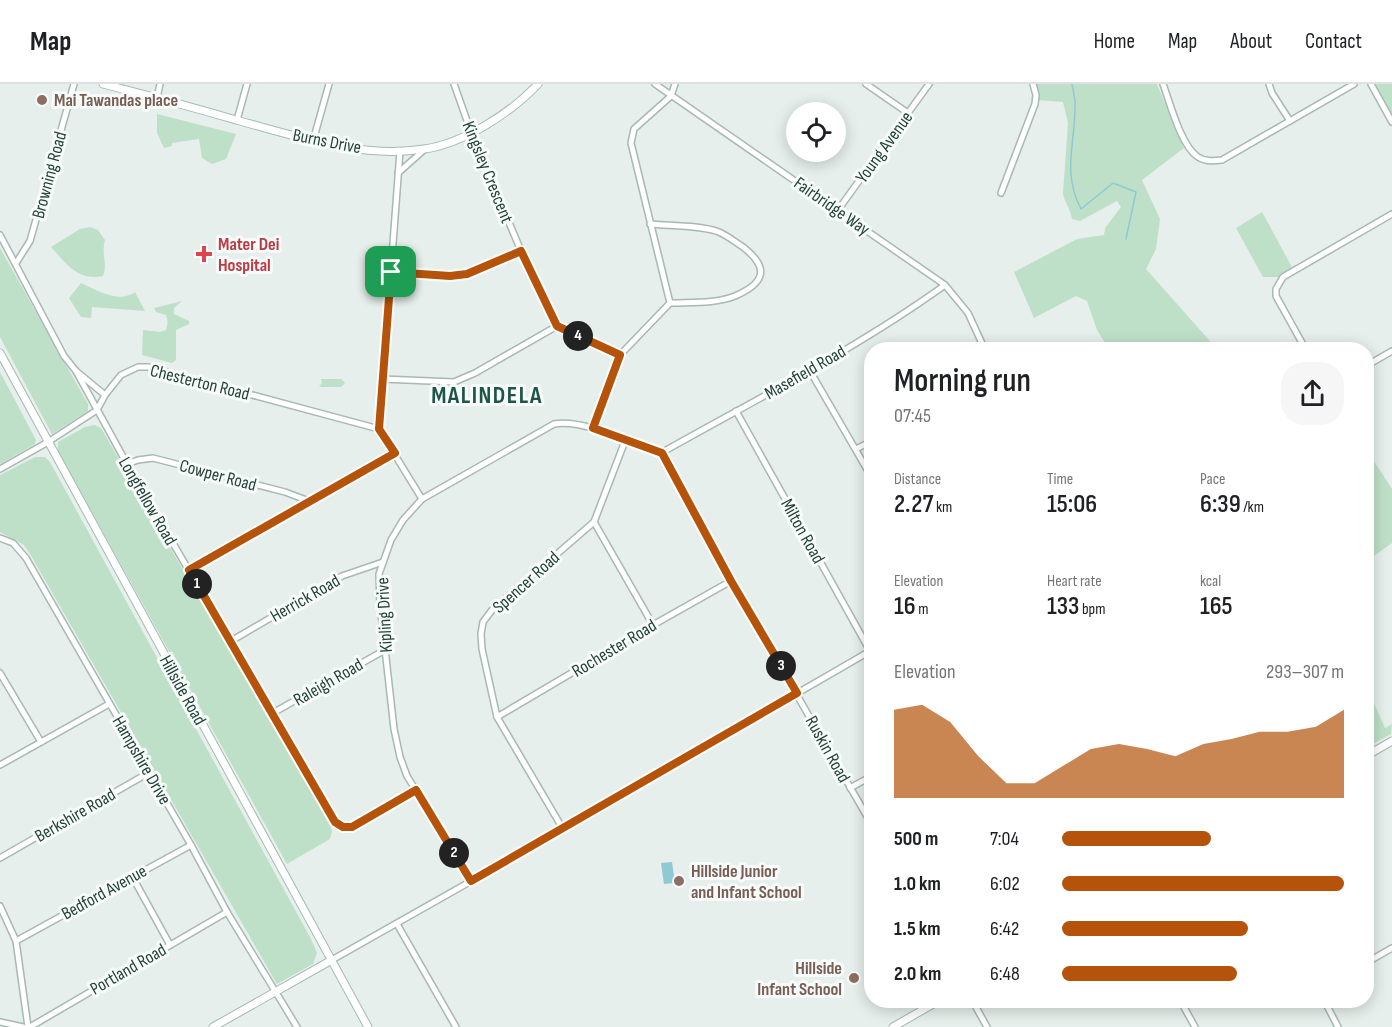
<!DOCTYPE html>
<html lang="en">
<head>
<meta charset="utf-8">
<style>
  body { margin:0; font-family:"Sofia Sans Condensed",sans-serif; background:#f6f6f6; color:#202124; height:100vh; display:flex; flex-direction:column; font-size:22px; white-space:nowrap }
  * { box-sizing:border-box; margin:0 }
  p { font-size:20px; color:#757577 }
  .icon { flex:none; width:33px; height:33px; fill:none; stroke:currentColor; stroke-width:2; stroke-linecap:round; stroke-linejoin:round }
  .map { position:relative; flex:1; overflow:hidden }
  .panel { position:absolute; left:864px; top:258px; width:510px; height:666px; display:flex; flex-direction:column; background:#fff; border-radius:24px; box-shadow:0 3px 15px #0003 }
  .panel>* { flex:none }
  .tools { position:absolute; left:786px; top:18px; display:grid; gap:12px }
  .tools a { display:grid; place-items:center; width:60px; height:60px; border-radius:50%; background:#fff; box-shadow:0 3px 15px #0003; font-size:30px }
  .pin { position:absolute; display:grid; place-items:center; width:51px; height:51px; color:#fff; margin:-26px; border-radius:12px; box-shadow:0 3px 9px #0006 }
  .km { position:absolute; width:30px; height:30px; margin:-15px; border-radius:50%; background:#222; color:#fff; font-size:16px; line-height:30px; text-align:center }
  .round { display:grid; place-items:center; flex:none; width:63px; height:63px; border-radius:24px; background:#f6f6f6 }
  .head { display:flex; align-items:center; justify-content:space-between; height:102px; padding:0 30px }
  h1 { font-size:33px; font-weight:600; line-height:45px }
  .metrics { display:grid; grid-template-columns:repeat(3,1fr); gap:9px; height:102px; padding:6px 30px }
  .metrics div { display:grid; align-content:center }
  .metrics b { font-size:26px; font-weight:600 }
  .metrics small { font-size:16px; font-weight:400 }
  .metrics p { font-size:16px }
  .chart { height:168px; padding:12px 30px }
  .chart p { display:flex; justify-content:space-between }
  .chart svg { width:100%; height:108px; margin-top:6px; fill:#b45309; opacity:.7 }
  ul { padding:0 30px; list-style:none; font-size:20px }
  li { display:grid; grid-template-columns:96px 72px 1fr; align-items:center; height:45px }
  li i { height:15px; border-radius:8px; background:#b45309 }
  header { display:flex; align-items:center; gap:36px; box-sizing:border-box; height:84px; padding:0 30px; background:#fff; border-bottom:2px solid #e0e0e0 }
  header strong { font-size:28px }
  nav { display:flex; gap:33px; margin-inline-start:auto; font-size:21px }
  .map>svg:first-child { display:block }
</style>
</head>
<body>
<header>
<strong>Map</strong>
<nav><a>Home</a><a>Map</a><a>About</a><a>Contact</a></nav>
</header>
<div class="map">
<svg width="1392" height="943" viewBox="0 0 1392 943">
  <rect width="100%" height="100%" fill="#e6efeb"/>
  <g fill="#bfe0c8">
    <path d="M1035,0H1157L1184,64L1142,96L1160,135L1156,165L1146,185L1217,265H1109L1097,246L1087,217L1076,212L1034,234L1014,188L1077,155L1104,151L1105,144L1121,123L1117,117L1080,137L1072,135C1070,123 1064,118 1063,109L1068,39L1063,18L1037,16Z"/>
    <polygon points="1373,0 1392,0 1392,35"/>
    <polygon points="157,30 236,50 226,75 212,80 202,74 199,55 172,59 172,62 164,64 157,49"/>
    <polygon points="1262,128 1292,183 1279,193 1263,193 1236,144"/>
    <path d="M90,143L98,146L105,156C101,171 108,179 103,192C77,197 67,180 51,163L80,145Z"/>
    <polygon points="0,164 88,320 88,327 52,350 0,253"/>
    <path d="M81,199C96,206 119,220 135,208L145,227L92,223L91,234L81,233L69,214Z"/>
    <path d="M182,217L174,224V230L189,237V240L176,246V276L172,279L142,271L143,246L160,248L166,246C168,240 168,236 166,231L156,228L154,224Z"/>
    <polygon points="0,288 36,356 35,360 0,380"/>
    <polygon points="321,295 341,295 345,299 341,303 321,303 319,302 322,299"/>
    <polygon points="94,341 101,344 330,740 332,747 330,755 287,780 58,367 58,358 85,343"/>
    <polygon points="1366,365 1392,405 1392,459 1367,477"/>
    <polygon points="35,373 45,373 50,378 311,855 317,869 313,880 277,900 30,470 24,461 0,448 0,391"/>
    <polygon points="1366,601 1385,644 1392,640 1391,650 1369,662 1366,658"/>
  </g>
  <polygon fill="#8ec9d4" points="672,778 675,799 664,800 661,779"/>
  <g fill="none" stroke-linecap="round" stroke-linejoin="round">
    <path stroke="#8ec9d4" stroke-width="1.5" d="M1072,0C1073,7 1076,16 1075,23C1075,61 1062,88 1081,125L1113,99L1136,108L1126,155"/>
    <g stroke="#a8b8b2" stroke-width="8">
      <g id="street">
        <polyline points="454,0 471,48 521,167 557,242 620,271"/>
        <polyline points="655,0 945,201 968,229 985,266"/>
        <polyline points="866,0 908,29"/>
        <path d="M1163,0C1170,19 1181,62 1198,73C1206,78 1214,77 1222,76L1354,0"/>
        <polyline points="1269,0 1272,9 1290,37"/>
        <polyline points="1371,0 1392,38"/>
        <polyline points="157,14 160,0"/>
        <polyline points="237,36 247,0"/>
        <polyline points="313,57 329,0"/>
        <polyline points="400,67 379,345 422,415"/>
        <polyline points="398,89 425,65"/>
        <polyline points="1001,109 1035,20 1036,11 1033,0"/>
        <polyline points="838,126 929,0"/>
        <path d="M650,140C670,142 700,141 719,148C728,152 735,158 743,163C770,184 765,199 735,212C715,220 691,218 670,219"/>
        <polyline points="0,151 64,272 76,287 105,311"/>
        <polyline points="16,179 30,157 74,0"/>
        <polyline points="391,188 450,192 467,190 521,167"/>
        <polyline points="1306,266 1276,212 1276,205 1283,193 1392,130"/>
        <polyline points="1366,282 1392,267"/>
        <polyline points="76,287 127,380 335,738 343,743 352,743 416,706"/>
        <polyline points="810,287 872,394"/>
        <polyline points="382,295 454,298 475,289 557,242"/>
        <polyline points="736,327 870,567"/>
        <polyline points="593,344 620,271 670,219 631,59 634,45 671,12 675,0"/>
        <polyline points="856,365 872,357"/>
        <polyline points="661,369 731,497 872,741"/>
        <path d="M661,369C757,315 856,265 945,201"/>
        <polyline points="127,380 138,376 153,374 285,408 309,417"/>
        <polyline points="0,385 48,358 97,326 105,311 121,291 138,283 148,283 379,345"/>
        <polyline points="594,438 653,541"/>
        <polyline points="0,454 13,459 26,474 191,761 227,828 297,943"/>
        <polyline points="189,486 395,370"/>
        <polyline points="231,557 342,492 383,478"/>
        <polyline points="0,589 41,658"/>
        <polyline points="271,630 385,566"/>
        <polyline points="497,633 653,541 731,497"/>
        <polyline points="0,681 109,620"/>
        <polyline points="850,704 872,692"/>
        <polyline points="563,745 497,633 482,565 481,550 483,538 492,526 594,438 625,357"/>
        <polyline points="0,774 150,688"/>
        <polyline points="132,792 170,861"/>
        <path d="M471,797L407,692L400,673L394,645L380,520L379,490L391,456L403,436L422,415L554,340C584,335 632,359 661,369"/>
        <polyline points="0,822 16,857 28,943"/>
        <polyline points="397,840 456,943"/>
        <polyline points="16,857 191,761"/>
        <polyline points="330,877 563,745 872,566"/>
        <polyline points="1366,879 1392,864"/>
        <polyline points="972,916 987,943"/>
        <polyline points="1180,916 1195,943"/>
        <polyline points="1324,916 1338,943"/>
        <polyline points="0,938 23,943"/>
        <polyline points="30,943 227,828"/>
      </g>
    </g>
    <g stroke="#a4bbb3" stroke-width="9">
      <g id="secondary">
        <path d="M103,0C147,11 192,23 236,36C296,52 361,75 424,65C463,60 512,28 538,0"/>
        <polyline points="0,269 368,943"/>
        <polyline points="1366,672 1392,657"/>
        <polyline points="213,943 330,877"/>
        <polyline points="893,943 940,916"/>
      </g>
    </g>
    <use href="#street" stroke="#fff" stroke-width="5"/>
    <use href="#secondary" stroke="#fff" stroke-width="7"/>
  </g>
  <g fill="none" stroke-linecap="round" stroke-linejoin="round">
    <g stroke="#fff" stroke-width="12">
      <polygon id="route" points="521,167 557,242 620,271 593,344 662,369 731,497 797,609 471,797 416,706 352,743 343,743 335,738 189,486 395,369 379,345 391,188 450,192 467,190"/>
    </g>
    <use href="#route" stroke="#b45309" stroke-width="8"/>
  </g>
  <g fill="#8d6e63" stroke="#f7fbf9" stroke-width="2">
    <circle cx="42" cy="16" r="6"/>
    <circle cx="679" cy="797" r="6"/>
    <circle cx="854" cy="894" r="6"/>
  </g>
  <path fill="#e0444e" stroke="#f7fbf9" stroke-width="2" d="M201 161h6v6h6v6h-6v6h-6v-6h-6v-6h6z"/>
  <g text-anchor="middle" stroke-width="6" stroke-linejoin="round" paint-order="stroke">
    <g font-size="18" font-weight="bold" fill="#785e54" stroke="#f7fbf9" text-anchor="start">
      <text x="54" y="22">Mai Tawandas place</text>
      <text x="691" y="793">Hillside Junior<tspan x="691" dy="21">and Infant School</tspan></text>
      <text x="842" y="890" text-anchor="end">Hillside<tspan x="842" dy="21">Infant School</tspan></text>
    </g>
    <g font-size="18" fill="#24423a" stroke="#f7fbf9">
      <text transform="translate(327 57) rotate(11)" y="6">Burns Drive</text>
      <text transform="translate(884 63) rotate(-54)" y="6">Young Avenue</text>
      <text transform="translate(488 88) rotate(68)" y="6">Kingsley Crescent</text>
      <text transform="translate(49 91) rotate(-75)" y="6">Browning Road</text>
      <text transform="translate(832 122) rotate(35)" y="6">Fairbridge Way</text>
      <text transform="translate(805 288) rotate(-30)" y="6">Masefield Road</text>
      <text transform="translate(200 298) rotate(14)" y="6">Chesterton Road</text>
      <text transform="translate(218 391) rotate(15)" y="6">Cowper Road</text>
      <text transform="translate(148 417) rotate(60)" y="6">Longfellow Road</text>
      <text transform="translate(803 447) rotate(61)" y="6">Milton Road</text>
      <text transform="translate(526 498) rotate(-42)" y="6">Spencer Road</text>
      <text transform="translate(305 514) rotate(-30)" y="6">Herrick Road</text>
      <text transform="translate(384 531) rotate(-93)" y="6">Kipling Drive</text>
      <text transform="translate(614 564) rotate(-31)" y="6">Rochester Road</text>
      <text transform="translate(328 598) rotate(-30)" y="6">Raleigh Road</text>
      <text transform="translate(183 606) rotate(61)" y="6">Hillside Road</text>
      <text transform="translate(828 665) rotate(61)" y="6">Ruskin Road</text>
      <text transform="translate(142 676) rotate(60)" y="6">Hampshire Drive</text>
      <text transform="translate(75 731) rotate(-30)" y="6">Berkshire Road</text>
      <text transform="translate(104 808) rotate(-29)" y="6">Bedford Avenue</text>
      <text transform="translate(128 885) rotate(-30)" y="6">Portland Road</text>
    </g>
    <g font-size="18" font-weight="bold" fill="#be3a42" stroke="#f7fbf9" text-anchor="start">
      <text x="218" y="166">Mater Dei<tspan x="218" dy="21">Hospital</tspan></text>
    </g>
    <g font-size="24" font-weight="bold" letter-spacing="1.5" fill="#1f5548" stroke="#f7fbf9">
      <text x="487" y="319">MALINDELA</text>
    </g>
  </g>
</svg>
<div class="tools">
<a><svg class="icon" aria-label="locate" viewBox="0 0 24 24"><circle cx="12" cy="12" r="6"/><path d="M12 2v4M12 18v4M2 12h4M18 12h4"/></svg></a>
</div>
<div class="pin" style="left:391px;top:188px;background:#1e9e55"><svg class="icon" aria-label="arrive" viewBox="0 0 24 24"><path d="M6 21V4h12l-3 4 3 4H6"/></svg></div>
<b class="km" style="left:197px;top:500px">1</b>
<b class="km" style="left:454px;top:769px">2</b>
<b class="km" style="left:781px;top:582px">3</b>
<b class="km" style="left:578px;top:252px">4</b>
<section class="panel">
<div class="head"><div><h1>Morning run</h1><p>07:45</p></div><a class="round"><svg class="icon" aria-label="share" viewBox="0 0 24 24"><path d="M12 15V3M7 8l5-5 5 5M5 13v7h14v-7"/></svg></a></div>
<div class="metrics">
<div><p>Distance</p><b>2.27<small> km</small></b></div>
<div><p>Time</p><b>15:06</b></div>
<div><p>Pace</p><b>6:39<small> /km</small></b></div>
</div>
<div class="metrics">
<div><p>Elevation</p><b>16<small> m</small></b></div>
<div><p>Heart rate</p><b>133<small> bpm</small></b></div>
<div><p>kcal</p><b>165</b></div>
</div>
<div class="chart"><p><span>Elevation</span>293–307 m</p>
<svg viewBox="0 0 160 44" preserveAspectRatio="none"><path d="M0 44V8L10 6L20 13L30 27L40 38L50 38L60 31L70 24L80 22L90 24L100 27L110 22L120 20L130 17L140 17L150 15L160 8V44z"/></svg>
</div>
<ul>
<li><b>500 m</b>7:04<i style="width:53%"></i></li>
<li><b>1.0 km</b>6:02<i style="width:100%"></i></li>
<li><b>1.5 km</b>6:42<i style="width:66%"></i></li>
<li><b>2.0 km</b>6:48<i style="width:62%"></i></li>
</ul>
</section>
</div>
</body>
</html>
